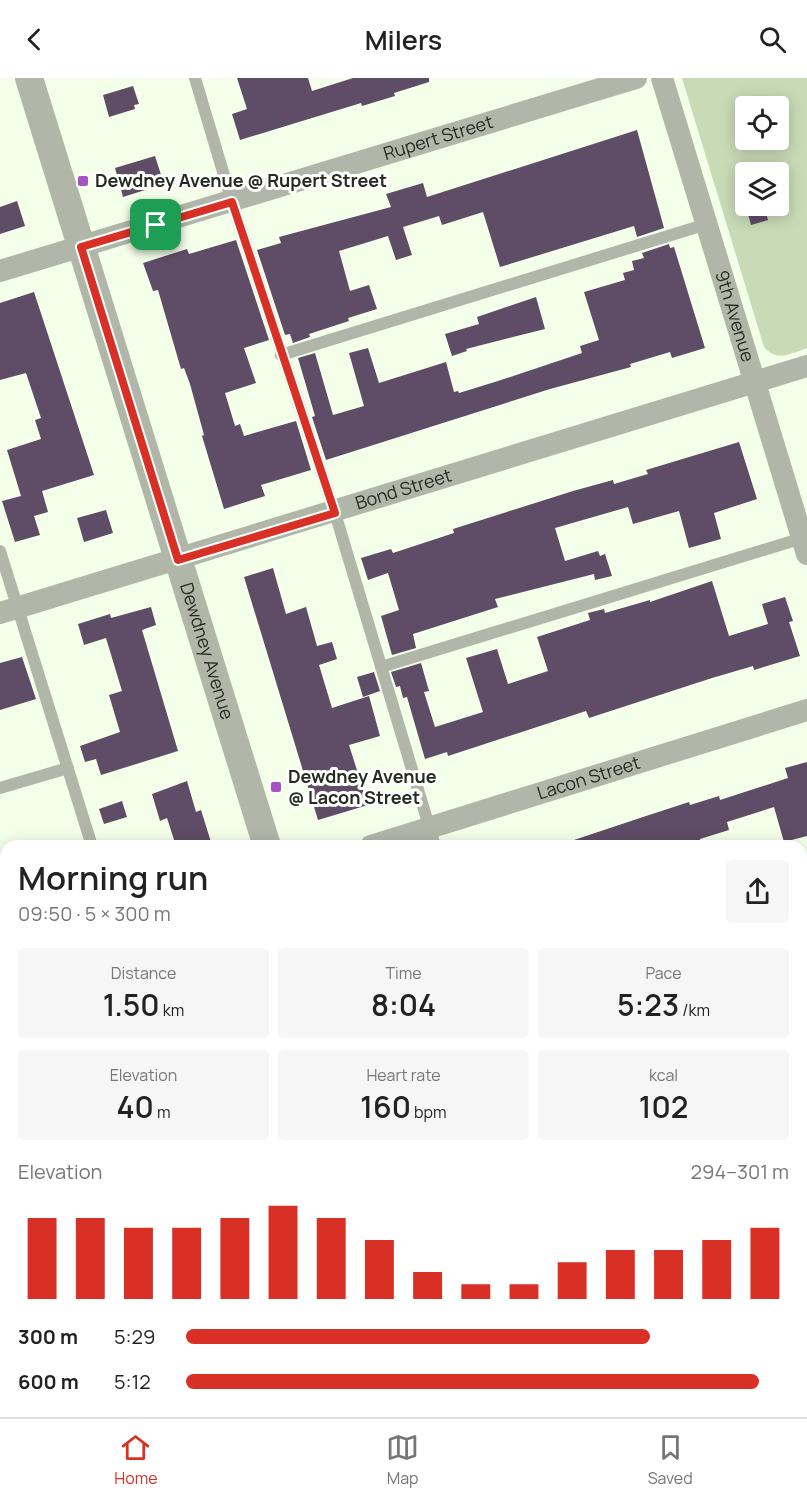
<!DOCTYPE html>
<html lang="en">
<head>
<meta charset="utf-8">
<style>
  body { margin:0; font-family:Manrope,sans-serif; background:#f6f6f6; color:#222; height:100vh; display:flex; flex-direction:column; font-size:22px; white-space:nowrap }
  * { box-sizing:border-box; margin:0 }
  p { font-size:20px; color:#767676 }
  .icon { flex:none; width:33px; height:33px; fill:none; stroke:currentColor; stroke-width:2; stroke-linecap:round; stroke-linejoin:round }
  .map { position:relative; flex:1; overflow:hidden }
  .details { position:absolute; left:0px; top:762px; width:807px; height:578px; display:flex; flex-direction:column; background:#fff; border-radius:18px 18px 0 0; box-shadow:0 3px 15px #0003 }
  .details>* { flex:none }
  .buttons { position:absolute; left:735px; top:18px; display:grid; gap:12px }
  .buttons a { display:grid; place-items:center; width:54px; height:54px; border-radius:6px; background:#fff; box-shadow:0 3px 15px #0003; font-size:30px }
  .pin { position:absolute; display:grid; place-items:center; width:51px; height:51px; color:#fff; margin:-26px; border-radius:12px; box-shadow:0 3px 9px #0006 }
  .round { display:grid; place-items:center; flex:none; width:63px; height:63px; border-radius:6px; background:#f6f6f6 }
  .overview { display:flex; align-items:center; justify-content:space-between; height:102px; padding:0 18px }
  h1 { font-size:33px; font-weight:600; line-height:45px }
  .stats { display:grid; grid-template-columns:repeat(3,1fr); gap:9px; height:102px; padding:6px 18px }
  .stats div { display:grid; align-content:center; border-radius:6px; background:#f6f6f6; text-align:center }
  .stats b { font-size:30px; font-weight:600 }
  .stats small { font-size:16px; font-weight:400 }
  .stats p { font-size:16px }
  .chart { height:168px; padding:12px 18px }
  .chart p { display:flex; justify-content:space-between }
  .chart svg { width:100%; height:108px; margin-top:6px; stroke:#d93025; stroke-width:6 }
  ul { padding:0 18px; list-style:none; font-size:20px }
  li { display:grid; grid-template-columns:96px 72px 1fr; align-items:center; height:45px }
  li i { height:15px; border-radius:8px; background:#d93025 }
  header { display:flex; justify-content:space-between; align-items:center; height:78px; padding:0 18px; background:#fff; font-size:27px; font-weight:600 }
  .menu { display:flex; justify-content:space-around; align-items:center; height:84px; border-top:2px solid #e0e0e0; background:#fff; font-size:16px; color:#767676 }
  .menu a { display:grid; justify-items:center; gap:3px }
  .menu .on { color:#d93025 }
  .map>svg:first-child { display:block }
</style>
</head>
<body>
<header><svg class="icon" aria-label="back" viewBox="0 0 24 24"><path d="M15 5l-7 7 7 7"/></svg>Milers<svg class="icon" aria-label="search" viewBox="0 0 24 24"><circle cx="10" cy="10" r="6"/><path d="M15 15l6 6"/></svg></header>
<div class="map">
<svg width="807" height="1339" viewBox="0 0 807 1339">
  <rect width="100%" height="100%" fill="#f4ffea"/>
  <path fill="#c8dab6" fill-rule="evenodd" d="M682,0H807V270C790,276 777,284 764,269ZM746,28H778V62H746ZM746,94H778V128H746Z"/>
  <g fill="#5f4c66">
    <polygon points="237,0 308,0 312,13 353,0 429,0 429,4 394,15 395,18 362,28 361,25 240,62 232,36 247,31"/>
    <polygon points="133,8 139,26 134,27 135,31 109,39 103,17"/>
    <polygon points="637,52 664,150 637,159 634,148 500,189 483,134 442,147 439,138 403,149 412,177 396,182 388,158 339,173 350,213 369,207 377,231 348,240 349,243 309,256 310,259 293,265 290,256 285,257 257,172 281,165 279,159 391,129 386,116 423,105 427,119"/>
    <polygon points="155,78 164,106 123,119 115,90"/>
    <polygon points="17,123 25,148 0,156 0,129"/>
    <polygon points="746,128 764,128 768,142 751,147"/>
    <polygon points="236,162 269,262 244,270 256,305 225,315 235,348 240,346 244,358 296,343 311,392 261,407 265,418 224,431 202,358 204,357 190,306 184,290 181,291 158,212 153,213 143,185 187,171 189,176"/>
    <polygon points="669,166 670,170 674,169 705,270 672,280 670,274 630,286 631,289 550,311 326,382 312,339 315,338 298,280 315,275 333,337 364,328 349,275 368,270 379,305 446,284 454,314 458,313 459,315 498,303 582,275 580,268 599,262 584,214 625,202 623,195 634,192 632,183 644,180 642,175"/>
    <polygon points="34,214 94,397 42,413 48,434 34,438 40,457 15,464 2,423 21,418 7,372 41,361 35,342 41,340 26,295 0,302 0,225"/>
    <polygon points="536,219 545,251 466,271 467,273 452,278 445,256 479,246 477,239"/>
    <polygon points="739,364 757,421 714,435 721,461 689,470 679,433 633,446 628,429 555,450 565,483 598,473 600,478 605,476 612,498 595,502 594,496 495,521 498,529 413,556 416,570 392,577 381,538 399,532 388,495 368,502 361,480 391,471 393,475 454,455 453,451 573,413 613,402 614,406 648,396 646,392"/>
    <polygon points="106,432 113,455 84,464 77,440"/>
    <polygon points="273,490 286,536 306,529 317,568 332,564 337,581 319,587 332,630 369,618 380,658 349,667 368,727 318,742 244,499"/>
    <polygon points="712,503 729,558 768,546 762,526 785,519 793,543 789,544 800,578 754,592 753,588 712,600 589,640 586,633 448,678 447,674 425,681 407,619 403,620 400,608 396,609 391,594 421,585 429,613 424,614 435,649 483,634 466,580 497,571 508,606 548,593 537,559 590,542 588,535 604,531 605,535 650,522 650,524"/>
    <polygon points="151,529 156,547 142,552 178,673 101,697 96,681 85,684 80,668 120,654 109,617 122,613 106,560 84,567 78,546 110,536 111,540"/>
    <polygon points="22,579 36,621 0,632 0,585"/>
    <polygon points="374,594 380,613 363,619 357,599"/>
    <polygon points="807,684 807,758 784,764 774,729 727,744 729,752 700,761 702,768 569,768 568,764 643,739 689,724 690,727 719,718 720,722 788,700 785,690"/>
    <polygon points="187,703 196,734 201,732 211,764 196,768 176,768 167,740 160,743 152,716"/>
    <polygon points="122,723 127,739 104,746 99,731"/>
  </g>
  <g fill="none" stroke-linecap="round" stroke-linejoin="round">
    <g stroke="#b0b7a9" stroke-width="12">
      <polyline points="195,0 232,124 335,435 435,768"/>
      <polyline points="281,277 707,146"/>
      <polyline points="0,473 92,768"/>
      <polyline points="381,589 806,459"/>
      <polyline points="0,710 68,690"/>
      <polyline points="801,805 807,803"/>
      <polyline points="0,1056 6,1054"/>
      <polyline points="801,1153 807,1151"/>
      <polyline points="267,1334 269,1339"/>
      <polyline points="610,1334 612,1339"/>
      <polyline points="183,1339 201,1334"/>
    </g>
    <g stroke="#b0b7a9" stroke-width="22">
      <path id="s1" d="M662,0L807,476"/>
      <path id="s2" d="M0,193L636,0"/>
      <path id="s3" d="M0,535L807,288"/>
      <path id="s4" d="M371,768L807,632"/>
      <polyline points="0,881 6,879"/>
      <polyline points="801,977 807,975"/>
      <polyline points="0,1224 6,1222"/>
    </g>
    <g stroke="#b0b7a9" stroke-width="28">
      <path id="s5" d="M29,0L267,768"/>
      <polyline points="442,1334 444,1339"/>
    </g>
    <g stroke="#8c9782" stroke-width="33">
      <polyline points="801,1313 807,1311"/>
      <polyline points="717,1339 735,1334"/>
    </g>
  </g>
  <g fill="none" stroke-linecap="round" stroke-linejoin="round">
    <g stroke="#fff" stroke-width="12">
      <polygon id="route" points="232,124 335,435 178,482 81,169"/>
    </g>
    <use href="#route" stroke="#d93025" stroke-width="8"/>
  </g>
  <g fill="#a653c3" stroke="#fff" stroke-width="2">
    <rect x="77" y="97" width="12" height="12" rx="3"/>
    <rect x="270" y="703" width="12" height="12" rx="3"/>
  </g>
  <g text-anchor="middle" stroke-width="6" stroke-linejoin="round" paint-order="stroke">
    <g font-size="18" fill="#252c1f" stroke="#fff">
      <text dy="6" stroke="none"><textPath href="#s2" startOffset="458">Rupert Street</textPath></text>
      <text dy="6" stroke="none"><textPath href="#s1" startOffset="249">9th Avenue</textPath></text>
      <text dy="6" stroke="none"><textPath href="#s3" startOffset="422">Bond Street</textPath></text>
      <text dy="6" stroke="none"><textPath href="#s5" startOffset="600">Dewdney Avenue</textPath></text>
      <text dy="6" stroke="none"><textPath href="#s4" startOffset="228">Lacon Street</textPath></text>
    </g>
    <g font-size="18" font-weight="bold" fill="#252c1f" stroke="#fff" text-anchor="start">
      <text x="95" y="109">Dewdney Avenue @ Rupert Street</text>
      <text x="288" y="705">Dewdney Avenue<tspan x="288" dy="21">@ Lacon Street</tspan></text>
    </g>
  </g>
</svg>
<div class="buttons">
<a><svg class="icon" aria-label="locate" viewBox="0 0 24 24"><circle cx="12" cy="12" r="6"/><path d="M12 2v4M12 18v4M2 12h4M18 12h4"/></svg></a>
<a><svg class="icon" aria-label="layers" viewBox="0 0 24 24"><path d="M12 4l9 5-9 5-9-5zM3 14l9 5 9-5"/></svg></a>
</div>
<div class="pin" style="left:156px;top:147px;background:#1e9e55"><svg class="icon" aria-label="arrive" viewBox="0 0 24 24"><path d="M6 21V4h12l-3 4 3 4H6"/></svg></div>
<section class="details">
<div class="overview"><div><h1>Morning run</h1><p>09:50 · 5 × 300 m</p></div><a class="round"><svg class="icon" aria-label="share" viewBox="0 0 24 24"><path d="M12 15V3M7 8l5-5 5 5M5 13v7h14v-7"/></svg></a></div>
<div class="stats">
<div><p>Distance</p><b>1.50<small> km</small></b></div>
<div><p>Time</p><b>8:04</b></div>
<div><p>Pace</p><b>5:23<small> /km</small></b></div>
</div>
<div class="stats">
<div><p>Elevation</p><b>40<small> m</small></b></div>
<div><p>Heart rate</p><b>160<small> bpm</small></b></div>
<div><p>kcal</p><b>102</b></div>
</div>
<div class="chart"><p><span>Elevation</span>294–301 m</p>
<svg viewBox="0 0 160 44" preserveAspectRatio="none"><path d="M5 44V11M15 44V11M25 44V15M35 44V15M45 44V11M55 44V6M65 44V11M75 44V20M85 44V33M95 44V38M105 44V38M115 44V29M125 44V24M135 44V24M145 44V20M155 44V15"/></svg>
</div>
<ul>
<li><b>300 m</b>5:29<i style="width:77%"></i></li>
<li><b>600 m</b>5:12<i style="width:95%"></i></li>
</ul>
</section>
</div>
<nav class="menu">
<a class="on"><svg class="icon" aria-label="home" viewBox="0 0 24 24"><path d="M3 11l9-7 9 7M6 9v11h12V9"/></svg>Home</a>
<a><svg class="icon" aria-label="map" viewBox="0 0 24 24"><path d="M3 6l6-2 6 2 6-2v14l-6 2-6-2-6 2zM9 4v14M15 6v14"/></svg>Map</a>
<a><svg class="icon" aria-label="saved" viewBox="0 0 24 24"><path d="M7 4h10v16l-5-4-5 4z"/></svg>Saved</a>
</nav>
</body>
</html>
